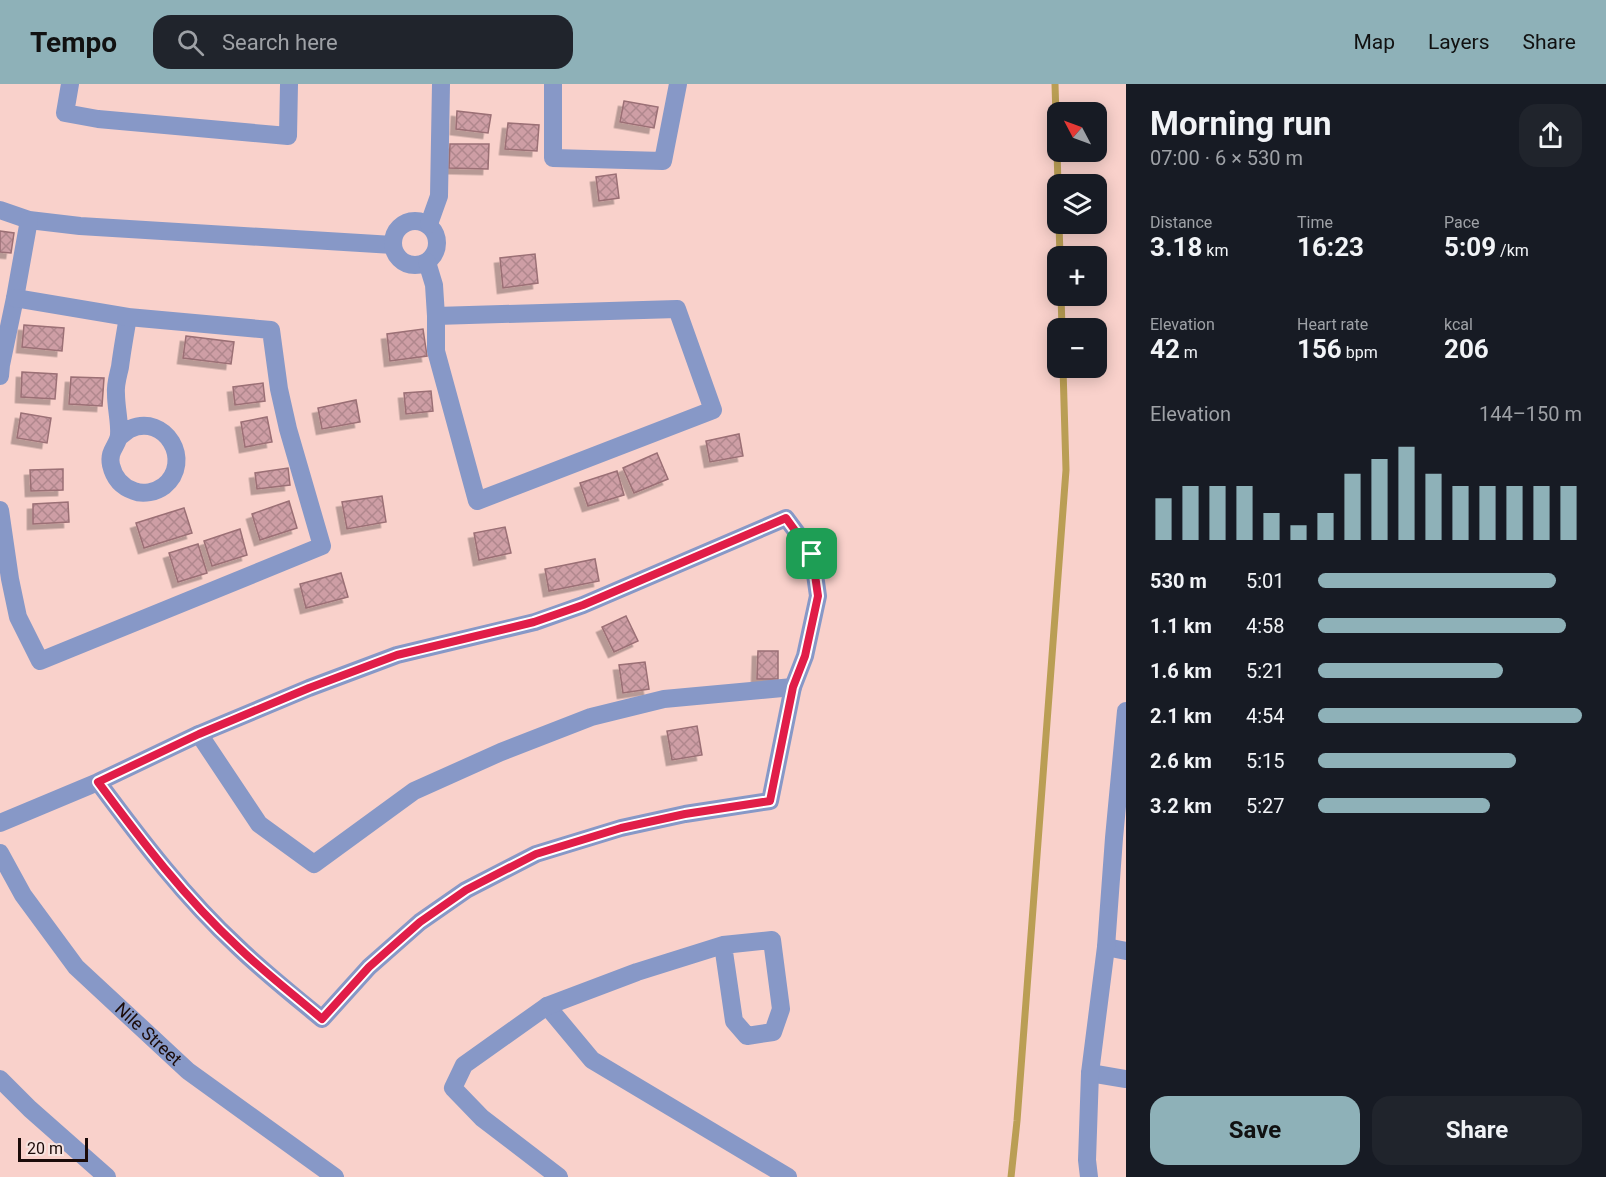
<!DOCTYPE html>
<html lang="en">
<head>
<meta charset="utf-8">
<style>
  body { margin:0; font-family:Roboto,sans-serif; background:#20242c; color:#f1f3f6; height:100vh; display:flex; flex-direction:column; font-size:22px; white-space:nowrap }
  * { box-sizing:border-box; margin:0 }
  p { font-size:20px; color:#9ea1a6 }
  .icon { flex:none; width:33px; height:33px; fill:none; stroke:currentColor; stroke-width:2; stroke-linecap:round; stroke-linejoin:round }
  .map { position:relative; flex:1; overflow:hidden }
  .sheet { display:flex; flex-direction:column; background:#171b24; width:480px }
  .sheet>* { flex:none }
  .needle { width:39px; rotate:311deg }
  .controls { position:absolute; left:1047px; top:18px; display:grid; gap:12px }
  .controls a { display:grid; place-items:center; width:60px; height:60px; border-radius:12px; background:#171b24; box-shadow:0 3px 15px #0003; font-size:30px }
  .scale { position:absolute; left:18px; bottom:15px; width:70px; box-sizing:border-box; padding-left:6px; border:3px solid #1b0b09; border-top:0; font-size:16px; line-height:21px; white-space:nowrap; color:#1b0b09; -webkit-text-stroke:4px #f8e4e0; paint-order:stroke }
  .pin { position:absolute; display:grid; place-items:center; width:51px; height:51px; color:#fff; margin:-26px; border-radius:12px; box-shadow:0 3px 9px #0006 }
  .round { display:grid; place-items:center; flex:none; width:63px; height:63px; border-radius:18px; background:#20242c }
  .headline { display:flex; align-items:center; justify-content:space-between; height:102px; padding:0 24px }
  h1 { font-size:33px; font-weight:700; line-height:45px }
  .stats { display:grid; grid-template-columns:repeat(3,1fr); gap:9px; height:102px; padding:6px 24px }
  .stats div { display:grid; align-content:center }
  .stats b { font-size:26px; font-weight:700 }
  .stats small { font-size:16px; font-weight:400 }
  .stats p { font-size:16px }
  .chart { height:168px; padding:12px 24px }
  .chart p { display:flex; justify-content:space-between }
  .chart svg { width:100%; height:108px; margin-top:6px; stroke:#8eb1b8; stroke-width:6 }
  .cta { display:flex; gap:12px; margin-top:auto; padding:12px 24px }
  .cta a { flex:1; height:69px; border-radius:18px; background:#8eb1b8; color:#111; font-size:24px; font-weight:700; line-height:69px; text-align:center }
  .cta a+a { background:#20242c; color:#f1f3f6 }
  ul { padding:0 24px; list-style:none; font-size:20px }
  li { display:grid; grid-template-columns:96px 72px 1fr; align-items:center; height:45px }
  li i { height:15px; border-radius:8px; background:#8eb1b8 }
  header { display:flex; align-items:center; gap:36px; box-sizing:border-box; height:84px; padding:0 30px; background:#8eb1b8; color:#111 }
  header strong { font-size:28px }
  nav { display:flex; gap:33px; margin-inline-start:auto; font-size:21px }
  .search { width:420px; height:54px; background:#20242c; display:flex; align-items:center; gap:15px; box-sizing:border-box; padding:0 21px; border-radius:18px; color:#9ea1a6; font-size:22px }
  main { display:flex; flex:1; min-height:0 }
  .map>svg:first-child { display:block }
</style>
</head>
<body>
<header>
<strong>Tempo</strong>
<div class="search"><svg class="icon" aria-label="search" viewBox="0 0 24 24"><circle cx="10" cy="10" r="6"/><path d="M15 15l6 6"/></svg>Search here</div>
<nav><a>Map</a><a>Layers</a><a>Share</a></nav>
</header>
<main>
<div class="map">
<svg width="1126" height="1093" viewBox="0 0 1126 1093">
  <defs>
    <pattern id="building-cross-hatch" width="8" height="8" patternUnits="userSpaceOnUse" patternTransform="scale(1.5)"><rect width="8" height="8" fill="#ce9ea5"/><path d="M0 0l8 8M0 8l8-8" fill="none" stroke="#b0878d"/></pattern>
    <filter id="shadow"><feDropShadow dx="-5.5" dy="5.5" stdDeviation="0" flood-color="#0004"/></filter>
  </defs>
  <rect width="100%" height="100%" fill="#f9d1cb"/>
  <g fill="none" stroke-linecap="round" stroke-linejoin="round">
    <g stroke="#ba9e54" stroke-width="7">
      <polyline points="1055,0 1058,100"/>
      <polyline points="1059,140 1060,172"/>
      <polyline points="1061,212 1062,244"/>
      <polyline points="1011,1093 1017,1037 1066,386 1063,284"/>
    </g>
  </g>
  <g fill="url(#building-cross-hatch)" stroke="#9b6f75" stroke-width="1.5" filter="url(#shadow)">
    <polygon points="624,17 658,23 654,44 620,38"/>
    <polygon points="457,27 491,31 488,49 456,45"/>
    <polygon points="508,39 539,41 537,67 505,65"/>
    <polygon points="450,60 489,60 488,85 449,84"/>
    <polygon points="616,90 619,114 599,117 596,93"/>
    <polygon points="0,147 14,149 11,169 0,168"/>
    <polygon points="535,170 538,199 503,204 500,174"/>
    <polygon points="24,241 64,244 62,267 22,263"/>
    <polygon points="423,245 427,272 390,277 387,250"/>
    <polygon points="186,252 234,258 231,280 183,274"/>
    <polygon points="22,288 57,290 55,315 21,313"/>
    <polygon points="71,293 104,294 102,322 69,320"/>
    <polygon points="263,299 265,317 235,321 233,303"/>
    <polygon points="431,307 433,327 406,330 404,309"/>
    <polygon points="356,316 360,338 322,345 318,324"/>
    <polygon points="21,329 51,334 47,359 17,354"/>
    <polygon points="267,333 272,358 245,363 241,338"/>
    <polygon points="739,350 743,372 710,378 706,357"/>
    <polygon points="657,369 668,395 634,409 623,384"/>
    <polygon points="288,384 290,401 257,405 255,389"/>
    <polygon points="63,385 63,406 31,407 30,386"/>
    <polygon points="617,387 624,411 588,422 580,399"/>
    <polygon points="382,412 386,438 347,445 342,418"/>
    <polygon points="289,417 297,444 260,456 252,430"/>
    <polygon points="68,418 69,438 33,440 33,420"/>
    <polygon points="184,424 192,449 144,464 136,439"/>
    <polygon points="505,443 511,469 479,476 474,449"/>
    <polygon points="240,445 247,471 212,482 204,457"/>
    <polygon points="198,460 207,489 178,498 169,469"/>
    <polygon points="595,475 599,497 549,507 545,485"/>
    <polygon points="341,489 348,513 306,524 300,500"/>
    <polygon points="626,532 638,557 614,568 602,543"/>
    <polygon points="758,567 778,567 778,595 757,595"/>
    <polygon points="645,578 649,605 623,609 619,581"/>
    <polygon points="697,642 702,671 672,676 667,647"/>
  </g>
  <g fill="none" stroke-linecap="round" stroke-linejoin="round">
    <g stroke="#8798c7" stroke-width="18">
      <polyline points="70,0 65,29 98,35 288,52 289,0"/>
      <polyline points="553,0 553,74 663,77 678,0"/>
      <polyline points="0,126 29,136 80,142 393,161"/>
      <circle cx="415" cy="159" r="22"/>
      <polyline points="429,140 439,112 441,0"/>
      <polyline points="427,178 434,201 436,232 436,267 477,417 713,326 677,225 436,232"/>
      <polyline points="0,292 1,281 15,214 29,136"/>
      <path d="M119,353C123,351 126,347 130,345C165,329 194,377 164,402C156,408 143,411 134,407C122,403 114,394 111,381C108,366 118,362 119,351C120,338 116,324 116,310C115,301 118,292 120,283C122,267 125,250 128,233"/>
      <polyline points="0,426 10,495 18,533 40,577 322,462 288,345 279,305 271,246 128,233 15,214"/>
      <polyline points="199,650 259,740 314,780 414,707 501,668 591,633 664,615 793,603"/>
      <path d="M0,739L98,698L199,650L309,604L397,571L535,538L583,521L786,434L812,469L818,512L805,572L793,603L770,717L685,730L621,744L536,770L466,806L420,838L369,883L322,935C294,912 265,889 238,863C185,814 141,756 98,698"/>
      <path id="s1" d="M0,769L23,811L76,883L188,987L335,1093"/>
      <polyline points="1106,863 1126,867"/>
      <polyline points="547,922 592,976 788,1093"/>
      <polyline points="1090,989 1126,995"/>
      <polyline points="0,995 30,1025 107,1093"/>
      <polyline points="559,1093 482,1034 453,1004 464,981 547,922 637,888 723,861 772,856 781,925 773,948 747,952 734,937 723,861"/>
      <polyline points="1089,1093 1087,1076 1090,989 1106,863 1114,754 1126,627"/>
    </g>
  </g>
  <g fill="none" stroke-linecap="round" stroke-linejoin="round">
    <g stroke="#fff" stroke-width="12">
      <path id="route" d="M786,434L812,470L818,512L805,572L793,603L770,717L685,730L621,744L536,770L466,806L420,838L369,883L322,935C294,911 265,889 238,863C185,814 141,756 98,698L199,650L309,604L397,571L534,538L583,521Z"/>
    </g>
    <use href="#route" stroke="#e11d48" stroke-width="8"/>
  </g>
  <g text-anchor="middle" stroke-width="6" stroke-linejoin="round" paint-order="stroke">
    <g font-size="18" fill="#1b0b09" stroke="#f8e4e0">
      <text dy="6" stroke="none"><textPath href="#s1" startOffset="236">Nile Street</textPath></text>
    </g>
  </g>
</svg>
<div class="controls">
<a><svg class="needle" viewBox="-14 -14 28 28"><path d="M0-13l5 13h-10z" fill="#e53935"/><path d="M0 13l5-13h-10z" fill="#9ea1a6"/></svg></a>
<a><svg class="icon" aria-label="layers" viewBox="0 0 24 24"><path d="M12 4l9 5-9 5-9-5zM3 14l9 5 9-5"/></svg></a>
<a>+</a>
<a>−</a>
</div>
<div class="scale">20 m</div>
<div class="pin" style="left:812px;top:470px;background:#1e9e55"><svg class="icon" aria-label="arrive" viewBox="0 0 24 24"><path d="M6 21V4h12l-3 4 3 4H6"/></svg></div>
</div>
<section class="sheet">
<div class="headline"><div><h1>Morning run</h1><p>07:00 · 6 × 530 m</p></div><a class="round"><svg class="icon" aria-label="share" viewBox="0 0 24 24"><path d="M12 15V3M7 8l5-5 5 5M5 13v7h14v-7"/></svg></a></div>
<div class="stats">
<div><p>Distance</p><b>3.18<small> km</small></b></div>
<div><p>Time</p><b>16:23</b></div>
<div><p>Pace</p><b>5:09<small> /km</small></b></div>
</div>
<div class="stats">
<div><p>Elevation</p><b>42<small> m</small></b></div>
<div><p>Heart rate</p><b>156<small> bpm</small></b></div>
<div><p>kcal</p><b>206</b></div>
</div>
<div class="chart"><p><span>Elevation</span>144–150 m</p>
<svg viewBox="0 0 160 44" preserveAspectRatio="none"><path d="M5 44V27M15 44V22M25 44V22M35 44V22M45 44V33M55 44V38M65 44V33M75 44V17M85 44V11M95 44V6M105 44V17M115 44V22M125 44V22M135 44V22M145 44V22M155 44V22"/></svg>
</div>
<ul>
<li><b>530 m</b>5:01<i style="width:90%"></i></li>
<li><b>1.1 km</b>4:58<i style="width:94%"></i></li>
<li><b>1.6 km</b>5:21<i style="width:70%"></i></li>
<li><b>2.1 km</b>4:54<i style="width:100%"></i></li>
<li><b>2.6 km</b>5:15<i style="width:75%"></i></li>
<li><b>3.2 km</b>5:27<i style="width:65%"></i></li>
</ul>
<div class="cta"><a>Save</a><a>Share</a></div>
</section>
</main>
</body>
</html>
